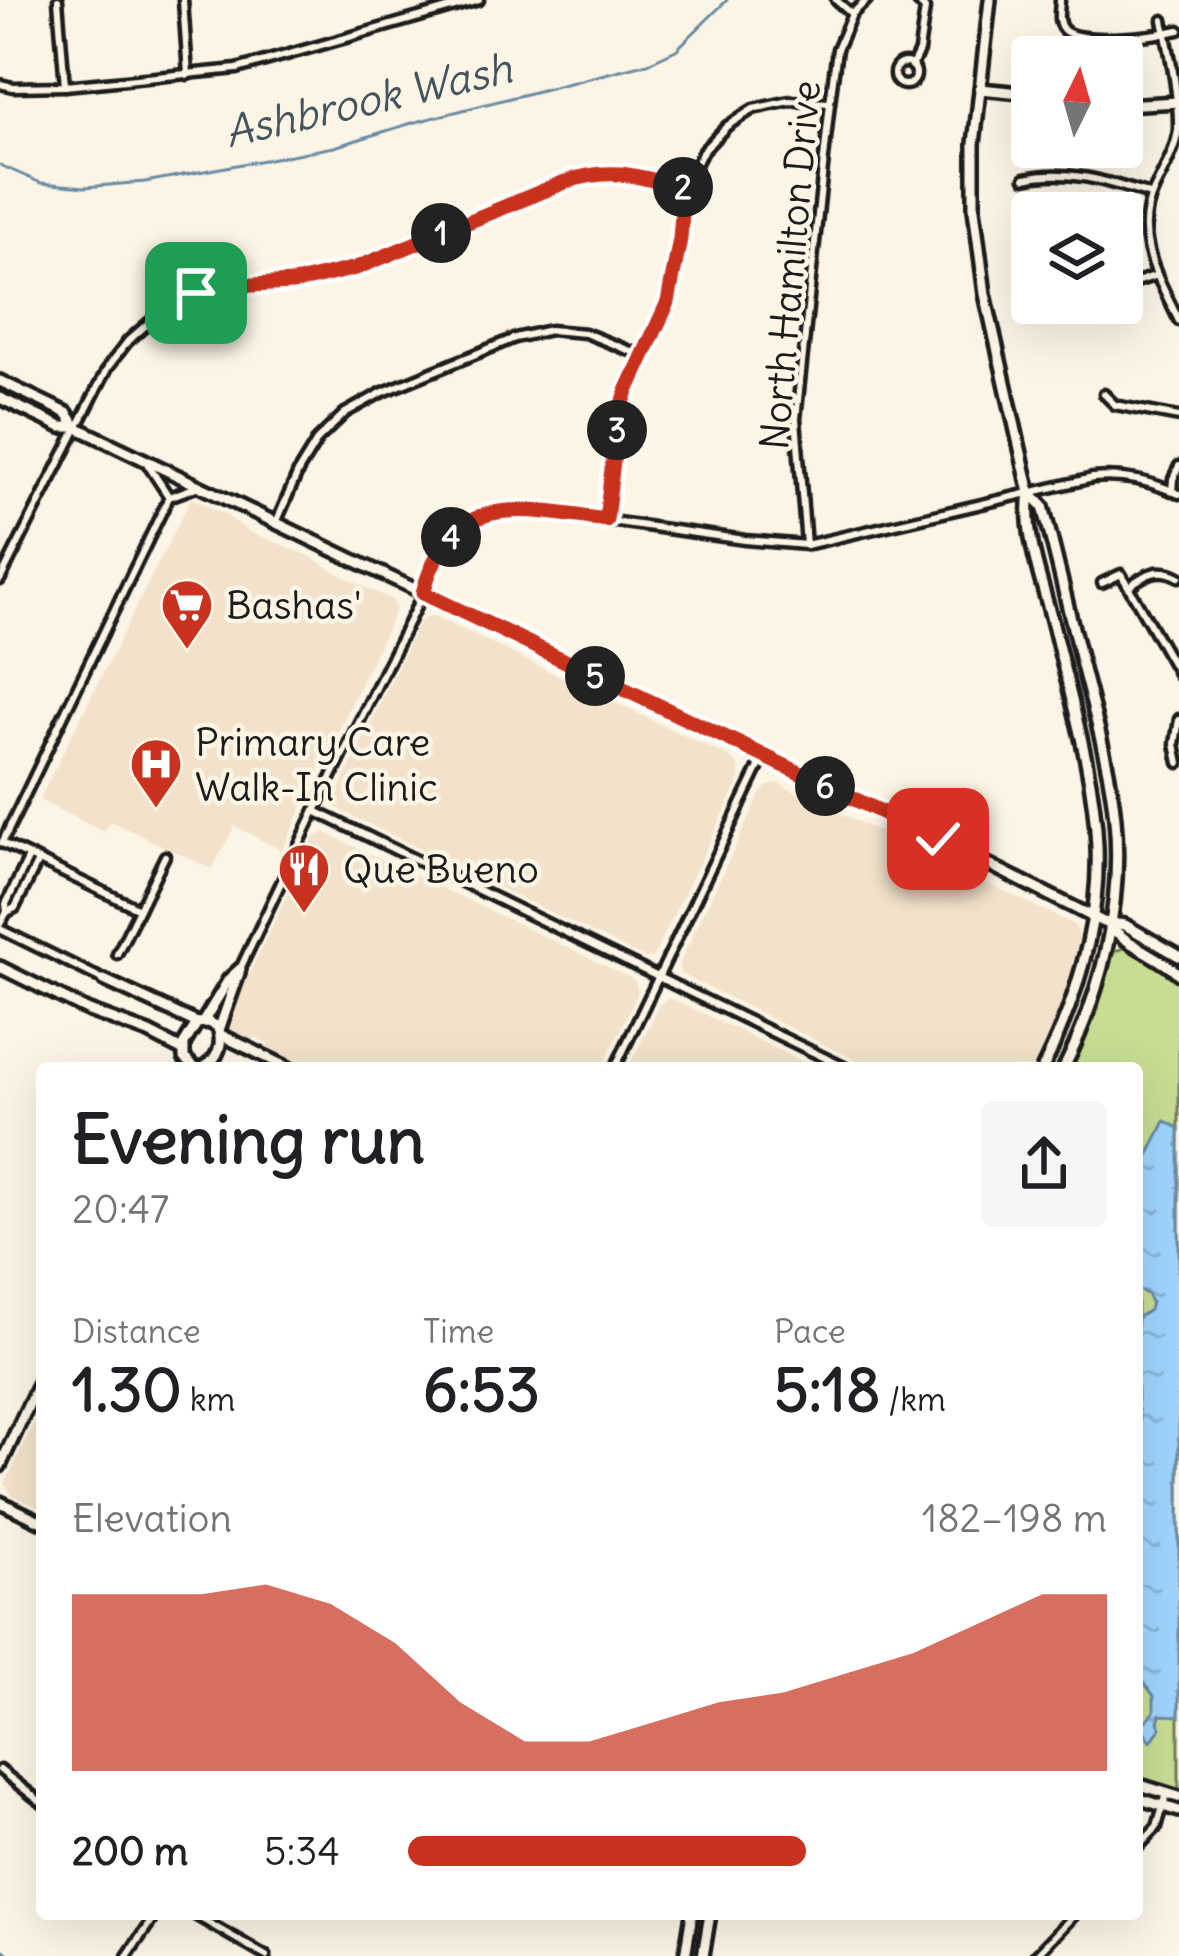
<!DOCTYPE html>
<html lang="en">
<head>
<meta charset="utf-8">
<style>
  body { margin:0; font-family:Delius,sans-serif; background:#f6f6f6; color:#202124; height:100vh; display:flex; flex-direction:column; font-size:45px; white-space:nowrap }
  * { box-sizing:border-box; margin:0 }
  p { font-size:39px; color:#757577 }
  .icon { flex:none; width:66px; height:66px; fill:none; stroke:currentColor; stroke-width:2; stroke-linecap:round; stroke-linejoin:round }
  .map { position:relative; flex:1; overflow:hidden }
  .drawer { position:absolute; left:36px; top:1062px; width:1107px; height:858px; display:flex; flex-direction:column; background:#fff; border-radius:12px; box-shadow:0 12px 48px #0002 }
  .drawer>* { flex:none }
  .needle { width:78px; rotate:5deg }
  .fabs { position:absolute; left:1011px; top:36px; display:grid; gap:24px }
  .fabs a { display:grid; place-items:center; width:132px; height:132px; border-radius:12px; background:#fff; box-shadow:0 12px 48px #0002; font-size:60px }
  .pin { position:absolute; display:grid; place-items:center; width:102px; height:102px; color:#fff; margin:-51px; border-radius:24px; box-shadow:0 6px 18px #0006 }
  .km { position:absolute; width:60px; height:60px; margin:-30px; border-radius:50%; background:#222; color:#fff; font-size:33px; line-height:60px; text-align:center }
  .round { display:grid; place-items:center; flex:none; width:126px; height:126px; border-radius:12px; background:#f6f6f6 }
  .summary { display:flex; align-items:center; justify-content:space-between; height:204px; padding:0 36px }
  h1 { font-size:66px; font-weight:700; line-height:90px }
  .figures { display:grid; grid-template-columns:repeat(3,1fr); gap:18px; height:204px; padding:12px 36px }
  .figures div { display:grid; align-content:center }
  .figures b { font-size:60px; font-weight:700 }
  .figures small { font-size:33px; font-weight:400 }
  .figures p { font-size:33px }
  .chart { height:336px; padding:24px 36px }
  .chart p { display:flex; justify-content:space-between }
  .chart svg { width:100%; height:216px; margin-top:12px; fill:#c8321e; opacity:.7 }
  ul { padding:0 36px; list-style:none; font-size:39px }
  li { display:grid; grid-template-columns:192px 144px 1fr; align-items:center; height:90px }
  li i { height:30px; border-radius:15px; background:#c8321e }
  .map>svg:first-child { display:block }
</style>
</head>
<body>
<div class="map">
<svg width="1179" height="1956" viewBox="0 0 1179 1956">
  <defs>
    <pattern id="water-ripples" width="26" height="14" patternUnits="userSpaceOnUse" patternTransform="scale(3)"><rect width="26" height="14" fill="#a0d5ff"/><path d="M2 4q2-2 4 0t4 0M15 11q2-2 4 0t4 0" fill="none" stroke="#89b6da"/></pattern>
  </defs>
  <rect width="100%" height="100%" fill="#fcf5e5"/>
  <filter id="ink" filterUnits="userSpaceOnUse"><feTurbulence type="fractalNoise" baseFrequency=".00833" numOctaves="2"/><feDisplacementMap in="SourceGraphic" scale="24" xChannelSelector="R" yChannelSelector="G"/><feConvolveMatrix kernelMatrix="1 2 1 2 8 2 1 2 1" color-interpolation-filters="sRGB"/></filter>
  <g filter="url(#ink)">
    <g fill="#f2e2cb">
      <polygon points="191,498 225,514 250,532 308,555 344,577 392,600 396,609 282,851 235,826 212,869 110,821 104,832 39,800"/>
      <polygon points="429,616 434,616 731,758 739,766 740,780 653,957 644,958 336,808 335,798 419,622"/>
      <polygon points="777,783 1075,925 1081,942 1069,986 1035,1068 872,1068 680,974 679,964 761,793 766,787"/>
      <polygon points="324,832 633,979 636,983 638,993 602,1068 318,1068 297,1058 296,1065 271,1053 268,1044 254,1037 256,1047 231,1036 225,1027 229,1011 238,997 315,837"/>
      <polygon points="668,999 673,999 816,1068 628,1068 659,1005"/>
      <polygon points="42,1405 42,1509 12,1495 5,1484"/>
    </g>
    <polygon fill="#c7dd93" stroke="#727c58" stroke-width="3" points="1127,947 1166,968 1179,980 1179,1793 1137,1781 1137,1068 1070,1068 1100,998 1112,956 1115,951"/>
    <polygon fill="url(#water-ripples)" stroke="#6b8ba4" stroke-width="3" points="1165,1121 1179,1128 1179,1716 1160,1715 1158,1722 1161,1728 1151,1741 1141,1726 1154,1712 1154,1696 1137,1673 1137,1436 1140,1420 1137,1404 1137,1318 1149,1310 1151,1302 1147,1294 1137,1289 1137,1168 1147,1158"/>
    <g fill="none" stroke-linecap="round" stroke-linejoin="round">
      <g stroke="#6b8ba4" stroke-width="3">
        <polyline points="0,165 41,183 85,187 145,182 334,147 412,123 648,63 676,50 727,0"/>
        <polyline points="0,1947 11,1956"/>
      </g>
      <g stroke="#1c1c1c" stroke-width="15">
        <g id="street">
          <polyline points="58,0 65,86"/>
          <polyline points="183,0 188,75"/>
          <polyline points="836,0 852,14"/>
          <path d="M1060,0C1060,9 1056,21 1063,29C1077,46 1158,35 1179,30"/>
          <path d="M1163,20C1170,55 1179,95 1178,130C1175,151 1163,171 1154,190C1132,237 1159,279 1179,321"/>
          <circle cx="905" cy="74" r="11"/>
          <polyline points="912,66 919,51 925,9 916,0"/>
          <polyline points="0,84 13,87 65,86 237,69 479,0"/>
          <path d="M1025,178C1068,168 1109,182 1150,195"/>
          <polyline points="1122,287 1157,275"/>
          <polyline points="1104,394 1115,405 1179,417"/>
          <polyline points="148,465 169,497"/>
          <polyline points="1172,491 1173,479 1179,466"/>
          <polyline points="606,520 618,418 627,391 668,303 680,239 684,188 703,151 727,126 753,109 790,101 830,103"/>
          <polyline points="276,523 299,470 318,439 345,413 381,393 515,338 550,330 585,333 643,356"/>
          <polyline points="806,545 796,419 830,103 837,49 852,14 867,0"/>
          <path d="M0,580L108,367L128,341L161,312L196,293L233,286L293,283L356,268L565,182C611,166 638,176 684,188"/>
          <polyline points="1102,583 1121,574 1179,675"/>
          <path d="M1129,586C1146,574 1159,566 1179,577"/>
          <polyline points="1179,719 1175,744 1179,763"/>
          <polyline points="315,811 846,1068"/>
          <polyline points="2,843 169,497 199,486"/>
          <polyline points="2,843 139,909"/>
          <polyline points="7,912 6,904 29,857"/>
          <polyline points="0,924 7,912 15,908 38,861"/>
          <polyline points="0,929 104,980"/>
          <polyline points="117,954 165,856"/>
          <path d="M240,969L315,811L423,593L429,573L458,529L481,515L499,510L539,511L745,540L806,545L1093,478C1124,475 1150,481 1179,494"/>
          <polyline points="615,1068 764,756"/>
          <polyline points="0,1770 42,1803"/>
          <polyline points="1137,1848 1157,1827 1167,1793"/>
          <polyline points="193,1914 266,1956"/>
          <polyline points="127,1956 156,1914"/>
          <polyline points="1035,1956 1075,1914"/>
        </g>
      </g>
      <g stroke="#1c1c1c" stroke-width="18">
        <g id="secondary">
          <path d="M990,0L974,144V209L985,294L1030,493C1023,536 1044,586 1054,628C1071,700 1094,772 1097,846C1100,924 1077,999 1043,1068"/>
          <polyline points="980,89 1032,94"/>
          <polyline points="1122,105 1179,102"/>
          <polyline points="0,381 67,413 76,427"/>
          <polyline points="0,398 61,427 76,427 980,860 1103,922 1125,925 1179,956"/>
          <path d="M1030,493L1043,506C1056,556 1068,607 1080,657C1093,710 1110,764 1115,819C1123,904 1102,992 1064,1068"/>
          <path d="M1109,925C1128,946 1157,955 1179,974"/>
          <polyline points="0,967 89,1011 149,1033 182,1050"/>
          <polyline points="104,980 197,1023"/>
          <polyline points="203,1022 229,979 240,969"/>
          <polyline points="219,1030 239,973"/>
          <polyline points="221,1035 289,1068"/>
          <path d="M195,1068L184,1058V1044L197,1023L208,1022L217,1026C225,1043 218,1059 203,1068"/>
          <polyline points="0,1466 42,1376"/>
          <polyline points="0,1502 42,1522"/>
          <polyline points="1137,1784 1179,1797"/>
          <polyline points="1137,1798 1179,1811"/>
          <polyline points="685,1956 692,1914"/>
          <polyline points="703,1956 710,1914"/>
        </g>
      </g>
      <use href="#street" stroke="#fcf5e5" stroke-width="6"/>
      <use href="#secondary" stroke="#fcf5e5" stroke-width="9"/>
    </g>
  </g>
  <g fill="none" stroke-linecap="round" stroke-linejoin="round" filter="url(#ink)">
    <g stroke="#fff" stroke-width="24">
      <path id="route" d="M196,293L233,286L293,283L356,268L565,182C611,166 638,176 684,188L680,239L668,302L627,391L618,418L606,520C522,509 451,488 423,593L938,839"/>
    </g>
    <use href="#route" stroke="#c8321e" stroke-width="15"/>
  </g>
  <defs>
    <g id="supermarket-pin" transform="scale(2.7)"><path d="M0 17L-7.5 6A9.5 9.5 0 1 1 7.5 6Z" fill="#c8321e" stroke="#fcf5e5"/><path d="M-6-5.5h2.5l.6 2H6L4.5 2H-2.5L-4.4-4H-6ZM-1.5 3.2a1.3 1.3 0 1 0 .1 0ZM3 3.2a1.3 1.3 0 1 0 .1 0Z" fill="#fff"/></g>
    <g id="hospital-pin" transform="scale(2.7)"><path d="M0 17L-7.5 6A9.5 9.5 0 1 1 7.5 6Z" fill="#c8321e" stroke="#fcf5e5"/><path d="M-5-5h3v3.5h4V-5h3V5h-3V1.5h-4V5h-3Z" fill="#fff"/></g>
    <g id="restaurant-pin" transform="scale(2.7)"><path d="M0 17L-7.5 6A9.5 9.5 0 1 1 7.5 6Z" fill="#c8321e" stroke="#fcf5e5"/><path d="M-5-6h1v4h1v-4h1v4h1v-4h1v5L-1.5 .5V6h-2V.5L-5-1ZM5-6V6H3V1.5H1.5Q1.5-4 5-6Z" fill="#fff"/></g>
  </defs>
  <g fill-rule="evenodd">
    <use href="#supermarket-pin" x="187" y="605"/>
    <use href="#hospital-pin" x="156" y="764"/>
    <use href="#restaurant-pin" x="304" y="869"/>
  </g>
  <g text-anchor="middle" stroke-width="9" stroke-linejoin="round" paint-order="stroke">
    <g font-size="39" fill="#1c1c1c" stroke="#fcf5e5">
      <text transform="translate(790 265) rotate(-85)" y="14">North Hamilton Drive</text>
    </g>
    <g font-size="39" fill="#1c1c1c" stroke="#fcf5e5" text-anchor="start">
      <text x="226" y="619">Bashas'</text>
      <text x="195" y="756">Primary Care<tspan x="195" dy="45">Walk-In Clinic</tspan></text>
      <text x="343" y="883">Que Bueno</text>
    </g>
    <g font-size="42" font-style="italic" fill="#445460" stroke="#fcf5e5">
      <text transform="translate(368 100) rotate(-13)" y="15">Ashbrook Wash</text>
    </g>
  </g>
</svg>
<div class="fabs">
<a><svg class="needle" viewBox="-14 -14 28 28"><path d="M0-13l5 13h-10z" fill="#e53935"/><path d="M0 13l5-13h-10z" fill="#757577"/></svg></a>
<a><svg class="icon" aria-label="layers" viewBox="0 0 24 24"><path d="M12 4l9 5-9 5-9-5zM3 14l9 5 9-5"/></svg></a>
</div>
<div class="pin" style="left:196px;top:293px;background:#1e9e55"><svg class="icon" aria-label="arrive" viewBox="0 0 24 24"><path d="M6 21V4h12l-3 4 3 4H6"/></svg></div>
<div class="pin" style="left:938px;top:839px;background:#d93025"><svg class="icon" aria-label="check" viewBox="0 0 24 24"><path d="M5 12l5 5 9-10"/></svg></div>
<b class="km" style="left:441px;top:233px">1</b>
<b class="km" style="left:683px;top:187px">2</b>
<b class="km" style="left:617px;top:430px">3</b>
<b class="km" style="left:451px;top:537px">4</b>
<b class="km" style="left:595px;top:676px">5</b>
<b class="km" style="left:825px;top:786px">6</b>
<section class="drawer">
<div class="summary"><div><h1>Evening run</h1><p>20:47</p></div><a class="round"><svg class="icon" aria-label="share" viewBox="0 0 24 24"><path d="M12 15V3M7 8l5-5 5 5M5 13v7h14v-7"/></svg></a></div>
<div class="figures">
<div><p>Distance</p><b>1.30<small> km</small></b></div>
<div><p>Time</p><b>6:53</b></div>
<div><p>Pace</p><b>5:18<small> /km</small></b></div>
</div>
<div class="chart"><p><span>Elevation</span>182–198 m</p>
<svg viewBox="0 0 160 44" preserveAspectRatio="none"><path d="M0 44V8L10 8L20 8L30 6L40 10L50 18L60 30L70 38L80 38L90 34L100 30L110 28L120 24L130 20L140 14L150 8L160 8V44z"/></svg>
</div>
<ul>
<li><b>200 m</b>5:34<i style="width:57%"></i></li>
</ul>
</section>
</div>
</body>
</html>
